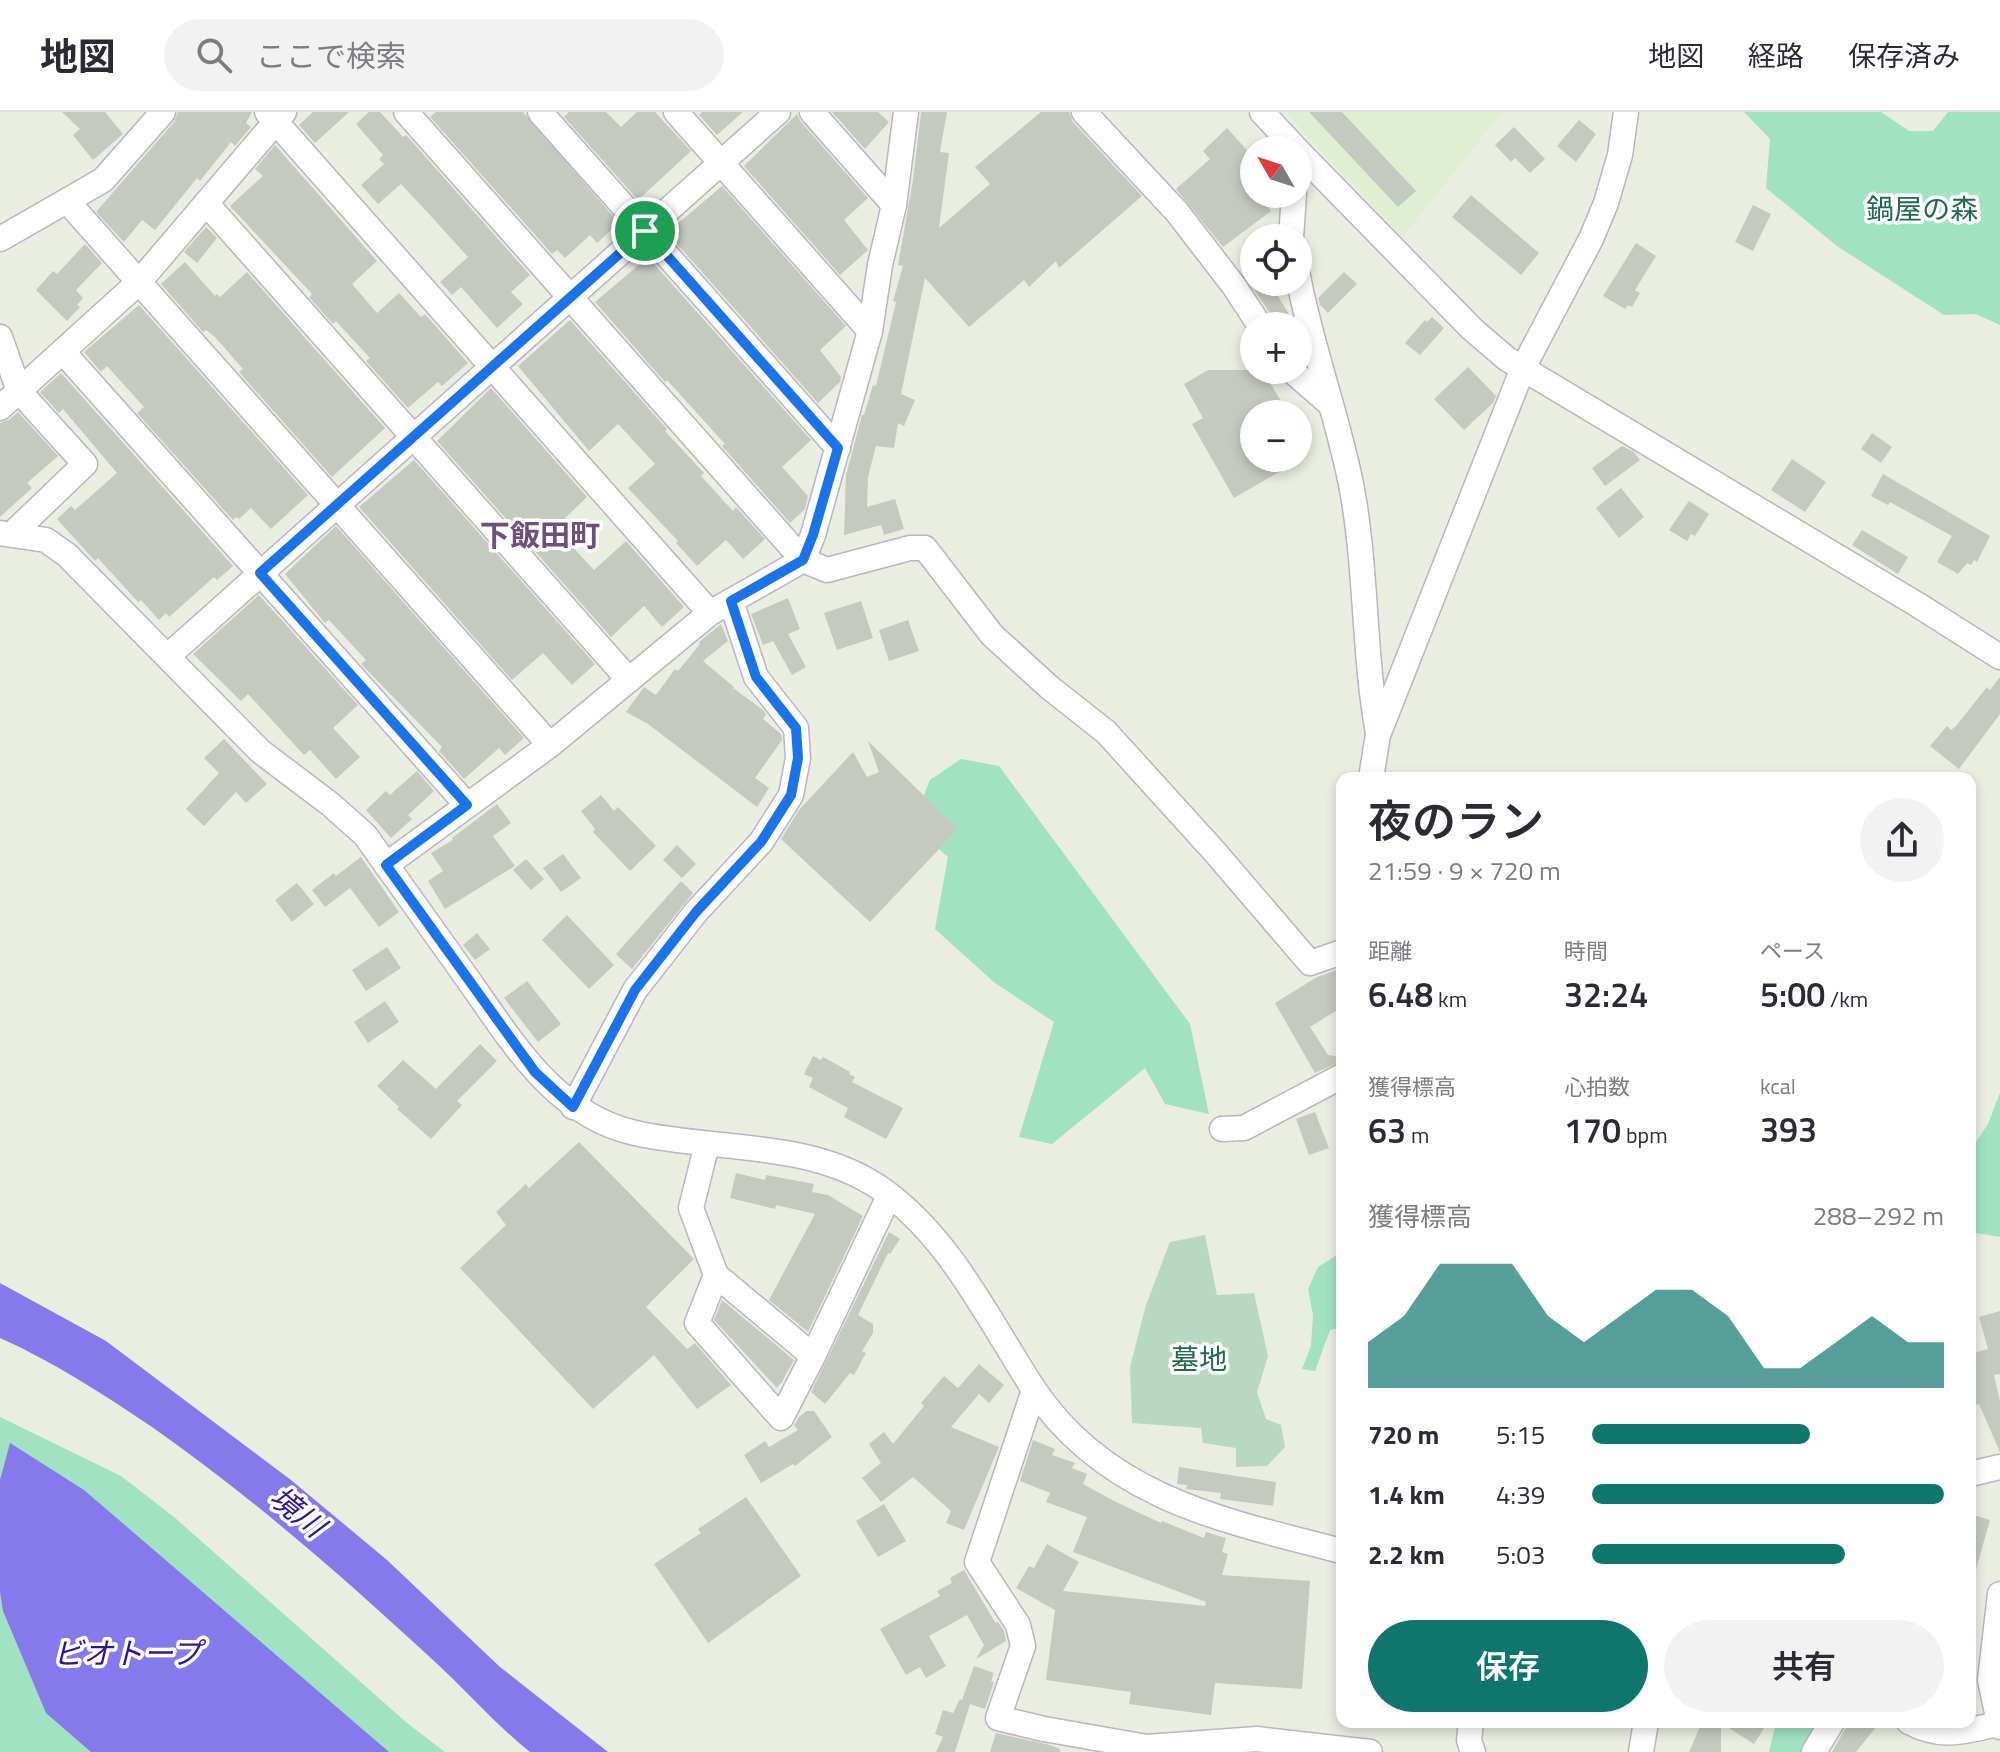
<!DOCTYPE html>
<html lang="ja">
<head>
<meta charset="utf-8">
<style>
  body { margin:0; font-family:"Titillium Web","Noto Sans JP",sans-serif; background:#f2f2f3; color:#2b2b33; height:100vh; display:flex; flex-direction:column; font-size:30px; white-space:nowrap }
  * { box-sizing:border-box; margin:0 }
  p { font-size:26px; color:#7c7c81 }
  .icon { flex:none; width:44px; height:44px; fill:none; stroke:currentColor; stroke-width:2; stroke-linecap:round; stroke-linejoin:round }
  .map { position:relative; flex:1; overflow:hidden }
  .side { position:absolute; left:1336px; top:660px; width:640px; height:956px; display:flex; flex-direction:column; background:#fff; border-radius:16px; box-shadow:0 4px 12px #0003 }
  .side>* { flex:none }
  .needle { width:52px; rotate:309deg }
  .fabs { position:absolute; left:1240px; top:24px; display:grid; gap:16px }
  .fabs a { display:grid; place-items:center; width:72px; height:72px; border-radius:50%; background:#fff; box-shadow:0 4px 12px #0003; font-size:40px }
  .pin { position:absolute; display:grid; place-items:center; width:68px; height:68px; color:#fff; margin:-34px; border:4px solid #fff; border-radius:50%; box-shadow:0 2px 8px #0007 }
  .round { display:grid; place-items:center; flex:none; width:84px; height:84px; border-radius:42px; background:#f2f2f3 }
  .summary { display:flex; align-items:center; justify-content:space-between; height:136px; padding:0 32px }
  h1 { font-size:44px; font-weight:600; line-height:60px }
  .metrics { display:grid; grid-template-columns:repeat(3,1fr); gap:12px; height:136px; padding:8px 32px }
  .metrics div { display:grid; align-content:center }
  .metrics b { font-size:34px; font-weight:600 }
  .metrics small { font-size:22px; font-weight:400 }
  .metrics p { font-size:22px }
  .chart { height:224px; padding:16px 32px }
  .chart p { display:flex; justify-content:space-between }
  .chart svg { width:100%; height:144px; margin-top:8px; fill:#0f766e; opacity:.7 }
  .action { display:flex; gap:16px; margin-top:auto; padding:16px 32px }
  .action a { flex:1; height:92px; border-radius:48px; background:#0f766e; color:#fff; font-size:32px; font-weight:600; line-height:92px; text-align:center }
  .action a+a { background:#f2f2f3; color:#2b2b33 }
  ul { padding:0 32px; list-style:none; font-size:26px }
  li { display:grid; grid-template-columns:128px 96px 1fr; align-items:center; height:60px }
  li i { height:20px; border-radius:10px; background:#0f766e }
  header { display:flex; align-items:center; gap:48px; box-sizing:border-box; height:112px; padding:0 40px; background:#fff; border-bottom:2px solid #e1e1e2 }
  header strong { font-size:38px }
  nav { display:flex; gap:44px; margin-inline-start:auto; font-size:28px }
  .search { width:560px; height:72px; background:#f2f2f3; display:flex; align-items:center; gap:20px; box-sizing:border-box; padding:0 28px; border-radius:44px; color:#7c7c81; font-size:30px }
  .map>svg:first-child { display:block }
</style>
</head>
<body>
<header>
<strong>地図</strong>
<div class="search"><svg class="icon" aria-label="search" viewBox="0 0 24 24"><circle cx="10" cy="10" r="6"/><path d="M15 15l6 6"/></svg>ここで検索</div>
<nav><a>地図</a><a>経路</a><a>保存済み</a></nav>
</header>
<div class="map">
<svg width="2000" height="1640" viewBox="0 0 2000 1640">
  <rect width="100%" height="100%" fill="#e9eee1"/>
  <polygon fill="#e0efd2" points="1285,0 1502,0 1402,126"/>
  <g fill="#a0e2c2">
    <polygon points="1744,0 1881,0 1909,19 1933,19 1948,0 2000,0 2000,213 1976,202 1944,203 1837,134 1766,76 1770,27"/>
    <polygon points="961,647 999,654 1190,912 1209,1002 1165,992 1145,956 1052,1032 1019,1025 1054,910 995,871 935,817 948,745 912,712 930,668"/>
    <polygon points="2000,981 2000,1125 1970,1120 1970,1039 1988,1012"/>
    <polygon points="1342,1140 1342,1215 1330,1218 1315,1259 1302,1257 1311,1234 1313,1203 1308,1177 1318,1155"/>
    <polygon points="0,1305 121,1364 174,1405 407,1611 445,1640 0,1640"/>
    <polygon points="1776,1610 1821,1610 1801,1640 1769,1640"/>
  </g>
  <polygon fill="#b9d8c4" points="1205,1123 1217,1183 1254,1181 1268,1244 1257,1280 1266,1307 1281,1313 1285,1335 1267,1354 1236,1355 1236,1336 1203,1331 1201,1316 1132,1311 1130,1255 1146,1193 1170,1130"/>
  <g fill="#8679eb">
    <path d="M0,1171L106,1229L291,1368L387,1448L500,1555L608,1640H530C495,1612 466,1578 433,1548C343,1465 252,1385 152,1315C103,1282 54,1250 0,1226Z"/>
    <polygon points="10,1331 84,1378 389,1640 91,1640 46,1601 3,1499 0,1480 0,1368"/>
  </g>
  <g fill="#c5cac0">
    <polygon points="62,0 105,0 123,22 93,48 73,23 80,17"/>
    <polygon points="178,0 252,0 246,11 251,15 235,34 231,30 200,69 197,66 155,118 142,108 124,130 96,100 174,10"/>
    <polygon points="313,0 349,0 315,31 299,13"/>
    <polygon points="369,0 380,0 403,25 406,23 408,25 530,163 511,180 523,192 497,216 461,175 452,183 440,170 468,145 429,102 401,72 378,92 361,73 384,52 379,47 383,43 356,12"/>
    <polygon points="436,0 523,0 619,111 597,131 590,123 565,146 557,138 552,142 430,5"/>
    <polygon points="569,0 606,0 621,15 637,0 655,0 691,39 638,88 564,5"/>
    <polygon points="702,0 743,0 717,23 699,3"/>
    <polygon points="832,0 878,0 889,10 865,37"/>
    <polygon points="921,0 947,0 940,40 949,41 939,116 990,72 975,55 1041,0 1069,0 1073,10 1142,84 1059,156 1056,149 1029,175 1024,168 969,215 925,166 901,282 915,288 904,314 898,311 894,336 876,334 868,365 867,395 895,387 904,417 884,423 881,413 844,423 846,363 862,303 864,303 873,273 876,274 896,190 893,189 903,154 898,153 913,68"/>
    <polygon points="1309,0 1342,0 1416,79 1398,95"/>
    <polygon points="797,2 801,10 868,86 844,108 868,138 840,163 744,54"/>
    <polygon points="1579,8 1596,22 1576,50 1557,34"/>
    <polygon points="1514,15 1545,47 1530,61 1515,46 1511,50 1495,33"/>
    <polygon points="1227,16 1254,46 1254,55 1244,64 1254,77 1254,82 1258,82 1271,99 1223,135 1176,77 1210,47 1203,39"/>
    <polygon points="275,33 377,149 352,172 377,201 399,181 421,205 425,202 468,251 442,274 438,270 408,296 366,249 370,246 336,209 333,212 309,185 312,182 230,94 263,64 255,57"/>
    <polygon points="722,74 846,214 820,238 841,265 840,270 818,291 670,124 672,123 669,119"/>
    <polygon points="1471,83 1539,141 1521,163 1452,105"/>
    <polygon points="1753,93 1771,102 1753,139 1735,130"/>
    <polygon points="206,115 217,126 197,151 184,140"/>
    <polygon points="1636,131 1656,144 1635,178 1640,181 1632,195 1628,193 1625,197 1603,184"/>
    <polygon points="85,132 102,151 76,178 83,186 77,193 80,195 67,209 36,178 53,159 57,162"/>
    <polygon points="648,145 811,328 782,355 808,384 805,397 790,411 722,334 725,332 667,268 665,270 595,190"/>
    <polygon points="185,150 215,184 217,182 220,185 247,160 385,316 332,365 239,260 243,257 215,225 206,218 203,220 161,172"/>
    <polygon points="1344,160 1357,172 1328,201 1320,193 1318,186"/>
    <polygon points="1249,170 1269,170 1292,207 1294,214 1275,214 1273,206"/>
    <polygon points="139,193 308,383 271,417 251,396 239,407 236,405 233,408 137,301 144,295 107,254 101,260 84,240"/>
    <polygon points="1432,205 1444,216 1420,243 1405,231 1425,208 1427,210"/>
    <polygon points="570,208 667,317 665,319 704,361 701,364 733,399 736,395 765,427 743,447 726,428 697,454 676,431 678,429 628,376 655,352 618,312 589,339 518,254"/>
    <polygon points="1468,255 1496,284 1493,291 1464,318 1434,287"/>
    <polygon points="1208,258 1262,258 1289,302 1254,302 1254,346 1303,346 1234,386 1192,312 1203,306 1184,272"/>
    <polygon points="61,261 233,454 217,468 214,465 169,505 166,501 159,508 141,488 138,490 98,446 95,449 57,407 71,394 75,398 117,361 63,297 59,301 40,280"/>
    <polygon points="491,276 587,385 555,416 594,458 626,429 684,495 662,515 644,494 611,525 437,329"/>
    <polygon points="18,300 58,344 27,371 32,376 0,405 0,311 9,308"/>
    <polygon points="1872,321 1892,335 1881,351 1861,337"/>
    <polygon points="1622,334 1634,340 1640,348 1605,374 1592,356"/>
    <polygon points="1792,347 1826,370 1805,400 1771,378"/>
    <polygon points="414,348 595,552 572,573 543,541 512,568 359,395"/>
    <polygon points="1883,362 1990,424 1977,450 1974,448 1971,453 1967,451 1958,462 1937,450 1952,424 1890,390 1888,393 1871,384"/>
    <polygon points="1621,376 1644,405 1619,426 1596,396"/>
    <polygon points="1689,389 1709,402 1695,424 1691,422 1687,429 1669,418"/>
    <polygon points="336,414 524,626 505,643 499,636 464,667 439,639 442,635 361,552 366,548 329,508 325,511 285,462"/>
    <polygon points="1862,418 1908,445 1898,462 1852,433"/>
    <polygon points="259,483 358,593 333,616 360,645 336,667 310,638 304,643 248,582 241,589 193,542"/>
    <polygon points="788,486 800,517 788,522 806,555 792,563 773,529 763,533 751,502"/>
    <polygon points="861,489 873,526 837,538 824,501"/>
    <polygon points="908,508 919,539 889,549 879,518"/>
    <polygon points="721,512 728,529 703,549 734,575 733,576 763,598 766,602 763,607 781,622 782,628 755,666 769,676 757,695 648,612 626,600 644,575 656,583 675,557 678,559 700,532 699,530"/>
    <polygon points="2000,565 2000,602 1959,657 1930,634 1947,614 1951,618 1956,614 1987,575 1990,578"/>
    <polygon points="224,627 267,672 246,691 236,680 204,714 186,697 219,661 204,646"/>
    <polygon points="868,629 958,717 870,810 781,727 799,698 853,640 867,665 879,660"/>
    <polygon points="417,659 434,679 408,703 412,707 391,726 366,698 386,679 390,683"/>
    <polygon points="601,683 614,699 618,695 656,734 630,759 593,720 595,717 581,699"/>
    <polygon points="497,692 511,711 493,724 515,754 445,797 428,769 443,759 431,741 453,728 452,726"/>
    <polygon points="677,733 696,752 682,766 663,748"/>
    <polygon points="563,742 581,766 561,780 543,756"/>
    <polygon points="361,745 399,800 379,815 350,776 325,795 312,778 334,761 336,764"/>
    <polygon points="526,747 544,767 531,778 513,758"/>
    <polygon points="681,769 693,781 632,857 616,842"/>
    <polygon points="297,771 314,792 292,810 275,788"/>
    <polygon points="567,803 614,853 589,877 542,828"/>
    <polygon points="477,821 490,837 475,848 463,833"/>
    <polygon points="387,835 401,856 366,879 352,858"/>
    <polygon points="1342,856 1342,895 1310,915 1328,943 1342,945 1342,949 1315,961 1275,891 1317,865"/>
    <polygon points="527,869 561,912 538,930 504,886"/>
    <polygon points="385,889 399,910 368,931 354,910"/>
    <polygon points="480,932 497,949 457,989 462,993 431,1027 397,997 399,995 377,974 403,948 436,977"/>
    <polygon points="813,944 821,948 823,945 850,960 849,962 855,965 852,970 903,996 886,1027 844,1005 848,996 809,975 813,966 804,962"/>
    <polygon points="1315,1000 1329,1036 1309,1043 1296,1007"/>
    <polygon points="579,1030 694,1147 646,1195 687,1237 695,1231 731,1273 697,1297 654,1243 593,1297 460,1156 506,1113 496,1100 526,1072 529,1076"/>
    <polygon points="736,1061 765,1068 766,1063 814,1072 812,1080 828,1083 863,1104 808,1220 769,1188 815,1102 776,1093 775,1097 730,1086"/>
    <polygon points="889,1120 900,1127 890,1142 888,1141 858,1203 873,1212 873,1221 862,1239 866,1241 854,1263 850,1261 825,1292 811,1280"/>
    <polygon points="722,1188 794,1248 782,1270 777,1276 714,1208"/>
    <polygon points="2000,1199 2000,1262 1994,1263 1990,1246 2000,1289 2000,1340 1979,1292 1974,1293 1970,1275 1970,1242 1988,1237 1979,1205"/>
    <polygon points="979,1252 1004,1273 989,1291 979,1282 951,1315 999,1335 964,1418 946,1411 951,1399 913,1365 881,1390 862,1366 881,1351 869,1332 884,1320 893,1332 924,1294 921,1291 944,1264 958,1276"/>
    <polygon points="807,1299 814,1299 832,1325 795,1354 793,1352 761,1371 744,1343 765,1329 769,1335 798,1318 794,1313 799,1305"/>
    <polygon points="1033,1328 1055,1337 1052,1343 1075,1351 1072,1356 1087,1362 1083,1372 1114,1389 1161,1411 1162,1409 1204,1426 1206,1420 1226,1426 1222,1440 1228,1442 1222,1463 1310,1469 1302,1577 1215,1571 1211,1603 1129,1592 1131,1580 1046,1568 1055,1498 1016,1476 1029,1454 1034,1456 1047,1432 1079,1450 1063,1479 1205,1494 1206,1490 1073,1440 1087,1405 1046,1390 1050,1381 1020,1369"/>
    <polygon points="1179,1355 1276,1370 1273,1394 1220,1387 1221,1381 1186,1377 1187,1373 1177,1372"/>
    <polygon points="746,1385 801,1464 708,1531 654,1452 701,1421 698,1417"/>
    <polygon points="884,1392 906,1429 878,1445 856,1409"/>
    <polygon points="1970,1402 1990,1408 1975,1461 1970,1460"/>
    <polygon points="964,1458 996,1512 997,1509 1004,1519 1006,1529 976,1547 984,1533 967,1503 929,1524 946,1554 926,1566 920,1555 906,1563 880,1517 940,1484 937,1479 952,1471 950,1466"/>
    <polygon points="974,1554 994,1561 991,1569 994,1570 985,1597 970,1592 955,1640 936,1640 943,1625 935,1622 943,1598 953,1601 960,1587 962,1588"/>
    <polygon points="1702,1610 1768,1610 1754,1632 1721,1611 1721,1640 1689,1640"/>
    <polygon points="1849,1610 1880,1610 1856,1640 1832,1640"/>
    <polygon points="996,1621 1050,1633 1060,1637 1060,1640 990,1640"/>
  </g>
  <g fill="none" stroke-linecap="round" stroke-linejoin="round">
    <g stroke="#bcb4c0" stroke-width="27">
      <g id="minor">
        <polyline points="267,0 710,501"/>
        <polyline points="406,0 803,448 827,458 910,436 925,436 992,523 1049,575 1106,620 1214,739 1310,851 1342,840"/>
        <polyline points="540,0 838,336"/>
        <polyline points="676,0 870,219"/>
        <polyline points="812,0 894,93"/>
        <polyline points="1084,0 1177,100 1234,174 1260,214"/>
        <polyline points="1262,0 1297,38"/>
        <polyline points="1298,39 1472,217 1507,247 1918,493 2000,545"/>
        <polyline points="67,89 550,633"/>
        <polyline points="206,91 629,568"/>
        <polyline points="1291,126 1294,82"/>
        <polyline points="0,127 103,68 163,0"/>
        <path d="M1298,164C1311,234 1337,302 1351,372C1367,454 1363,539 1378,621"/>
        <polyline points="0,225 19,279 85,352 12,422"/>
        <polyline points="63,240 467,693"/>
        <polyline points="1291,258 1330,292"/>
        <polyline points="0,296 139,170 284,0"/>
        <path d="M0,421L46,428L67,443L260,639L330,692L365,723C397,768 430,814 462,859C509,924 551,1002 635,1021C714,1039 806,1028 877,1074C948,1121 988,1207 1033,1276C1105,1385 1224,1409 1342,1439"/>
        <polyline points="168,544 778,0"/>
        <polyline points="1371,666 1378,623 1523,256 1591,127 1606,91 1620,43 1626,0"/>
        <polyline points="386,753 550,633 710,501 803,448 813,423 870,219 880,153 894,93 906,0"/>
        <polyline points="573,995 635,878 696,800 761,730 791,683 798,646 796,616 756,565 731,489"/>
        <polyline points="1222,1017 1244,1016 1342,964"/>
        <polyline points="707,1032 691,1096 716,1163 697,1211 781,1306 813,1244 889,1084"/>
        <polyline points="716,1163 813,1244"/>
        <polyline points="1034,1278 977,1450 1018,1513 1023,1534 998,1606 1044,1617 1147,1635 1257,1627 1370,1640"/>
        <polyline points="1970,1362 2000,1355"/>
        <polyline points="2000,1482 1990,1568 2000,1615"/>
        <polyline points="1471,1610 1469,1628 1473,1640"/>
        <path d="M1909,1610C1942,1628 1964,1619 1998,1612"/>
        <polyline points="1641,1640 1646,1610"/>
        <polyline points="1814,1640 1832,1610"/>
      </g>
    </g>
    <use href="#minor" stroke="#fff" stroke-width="24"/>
  </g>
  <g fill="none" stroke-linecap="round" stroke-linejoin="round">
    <g stroke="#fff" stroke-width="16">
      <polygon id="route" points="645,119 838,336 813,423 803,448 731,489 756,565 796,616 798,646 791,683 761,730 696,800 635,878 573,995 535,960 386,753 467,693 260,461"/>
    </g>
    <use href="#route" stroke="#1a73e8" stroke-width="10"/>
  </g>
  <g text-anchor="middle" stroke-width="7" stroke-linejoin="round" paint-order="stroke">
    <g font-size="28" fill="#1e6b4f" stroke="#fff">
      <text x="1922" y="107">鍋屋の森</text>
      <text x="1199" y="1257">墓地</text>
    </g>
    <g font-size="30" font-weight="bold" fill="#6e4f7e" stroke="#fff">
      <text x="540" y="434">下飯田町</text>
    </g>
    <g font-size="30" font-style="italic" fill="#2d139d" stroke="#fff">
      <text transform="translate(297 1400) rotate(39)" y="10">境川</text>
      <text x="127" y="1552">ビオトープ</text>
    </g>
  </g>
</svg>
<div class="fabs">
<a><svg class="needle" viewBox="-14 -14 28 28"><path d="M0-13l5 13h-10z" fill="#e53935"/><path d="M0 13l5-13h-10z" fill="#7c7c81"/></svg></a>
<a><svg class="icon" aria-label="locate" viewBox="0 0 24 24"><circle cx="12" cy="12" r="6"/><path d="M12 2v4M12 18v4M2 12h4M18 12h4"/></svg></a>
<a>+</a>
<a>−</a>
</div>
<div class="pin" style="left:645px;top:119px;background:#1e9e55"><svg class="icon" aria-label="arrive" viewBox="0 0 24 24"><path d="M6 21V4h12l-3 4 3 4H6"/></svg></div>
<section class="side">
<div class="summary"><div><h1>夜のラン</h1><p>21:59 · 9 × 720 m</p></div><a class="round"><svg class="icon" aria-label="share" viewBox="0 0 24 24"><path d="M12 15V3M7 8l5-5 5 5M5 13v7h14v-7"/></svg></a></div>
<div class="metrics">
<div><p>距離</p><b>6.48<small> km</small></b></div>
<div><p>時間</p><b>32:24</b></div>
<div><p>ペース</p><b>5:00<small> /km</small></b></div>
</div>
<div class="metrics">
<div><p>獲得標高</p><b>63<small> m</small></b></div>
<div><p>心拍数</p><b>170<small> bpm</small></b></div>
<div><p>kcal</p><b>393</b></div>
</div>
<div class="chart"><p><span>獲得標高</span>288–292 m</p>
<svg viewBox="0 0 160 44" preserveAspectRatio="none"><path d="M0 44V30L10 22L20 6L30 6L40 6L50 22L60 30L70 22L80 14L90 14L100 22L110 38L120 38L130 30L140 22L150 30L160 30V44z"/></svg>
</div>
<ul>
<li><b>720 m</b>5:15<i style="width:62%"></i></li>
<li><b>1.4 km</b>4:39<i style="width:100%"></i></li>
<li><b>2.2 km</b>5:03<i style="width:72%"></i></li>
</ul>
<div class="action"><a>保存</a><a>共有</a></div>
</section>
</div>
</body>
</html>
